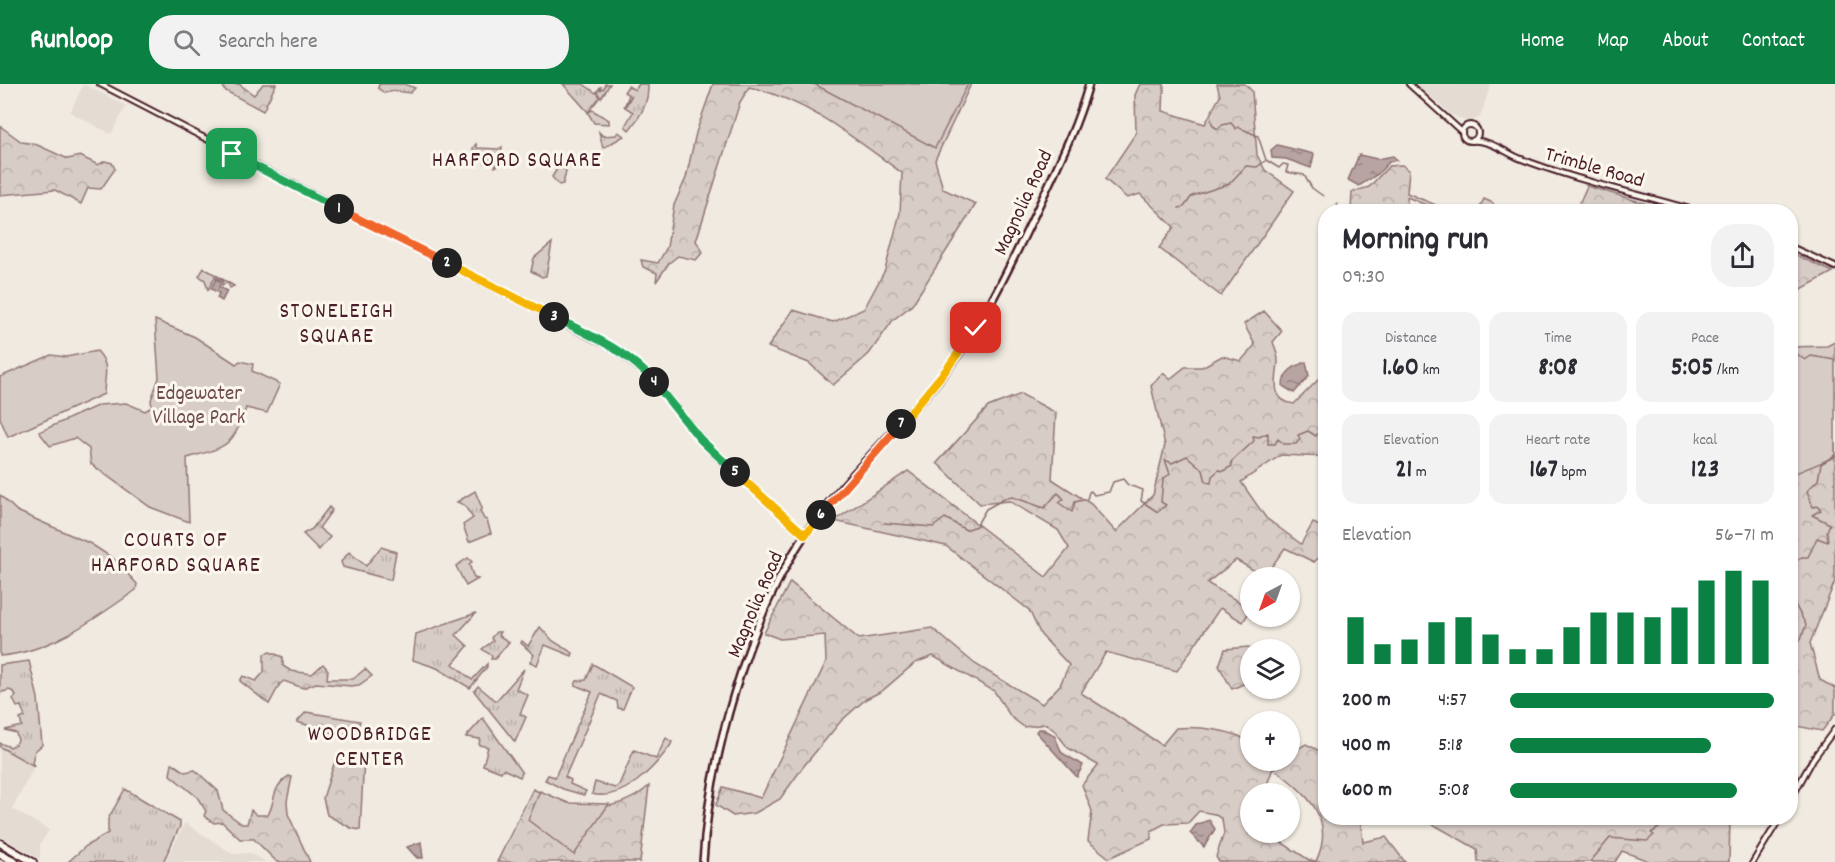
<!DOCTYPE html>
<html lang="en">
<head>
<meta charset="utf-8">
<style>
  body { margin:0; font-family:Dekko,sans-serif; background:#f2f2f3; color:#2b2b33; height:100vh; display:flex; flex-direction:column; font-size:22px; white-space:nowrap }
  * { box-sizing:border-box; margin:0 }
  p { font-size:20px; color:#7c7c81 }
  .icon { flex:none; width:33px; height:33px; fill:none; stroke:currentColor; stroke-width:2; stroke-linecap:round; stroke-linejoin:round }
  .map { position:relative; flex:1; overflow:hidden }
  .panel { position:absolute; left:1318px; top:120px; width:480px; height:621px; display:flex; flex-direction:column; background:#fff; border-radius:24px; box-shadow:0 2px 4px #0004 }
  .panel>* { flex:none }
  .needle { width:39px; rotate:221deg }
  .buttons { position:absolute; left:1240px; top:483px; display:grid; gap:12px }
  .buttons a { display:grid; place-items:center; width:60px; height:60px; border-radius:50%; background:#fff; box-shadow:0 2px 4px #0004; font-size:30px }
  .pin { position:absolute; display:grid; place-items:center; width:51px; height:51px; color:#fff; margin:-26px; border-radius:12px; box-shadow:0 3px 9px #0006 }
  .km { position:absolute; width:30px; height:30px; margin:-15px; border-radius:50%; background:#222; color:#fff; font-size:16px; line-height:30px; text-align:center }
  .round { display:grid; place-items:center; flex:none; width:63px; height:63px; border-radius:24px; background:#f2f2f3 }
  .summary { display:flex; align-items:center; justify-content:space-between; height:102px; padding:0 24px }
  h1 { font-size:33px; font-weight:800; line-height:45px }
  .stats { display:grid; grid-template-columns:repeat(3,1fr); gap:9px; height:102px; padding:6px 24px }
  .stats div { display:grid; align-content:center; border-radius:15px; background:#f2f2f3; text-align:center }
  .stats b { font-size:26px; font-weight:800 }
  .stats small { font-size:16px; font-weight:400 }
  .stats p { font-size:16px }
  .chart { height:168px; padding:12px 24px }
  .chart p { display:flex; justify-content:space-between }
  .chart svg { width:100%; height:108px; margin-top:6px; stroke:#0b8043; stroke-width:6 }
  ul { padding:0 24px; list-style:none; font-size:20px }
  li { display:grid; grid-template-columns:96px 72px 1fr; align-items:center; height:45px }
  li i { height:15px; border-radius:8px; background:#0b8043 }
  header { display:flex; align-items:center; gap:36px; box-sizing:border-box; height:84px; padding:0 30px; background:#0b8043; color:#fff }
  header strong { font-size:28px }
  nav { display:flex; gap:33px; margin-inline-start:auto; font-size:21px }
  .search { width:420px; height:54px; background:#f2f2f3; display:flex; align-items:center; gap:15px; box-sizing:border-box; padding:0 21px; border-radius:24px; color:#7c7c81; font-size:22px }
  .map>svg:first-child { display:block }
</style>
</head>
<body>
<header>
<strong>Runloop</strong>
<div class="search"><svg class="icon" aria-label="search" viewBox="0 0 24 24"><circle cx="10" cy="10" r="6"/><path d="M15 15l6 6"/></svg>Search here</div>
<nav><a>Home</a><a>Map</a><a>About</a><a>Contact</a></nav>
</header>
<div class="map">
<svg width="1835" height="778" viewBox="0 0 1835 778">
  <defs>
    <pattern id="grass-tufts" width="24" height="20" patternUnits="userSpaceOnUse" patternTransform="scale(1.5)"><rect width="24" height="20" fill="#d8ccc6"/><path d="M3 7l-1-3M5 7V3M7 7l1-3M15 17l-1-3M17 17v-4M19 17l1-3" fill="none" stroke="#bbafaa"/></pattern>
    <pattern id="forest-crowns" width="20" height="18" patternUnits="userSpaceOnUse" patternTransform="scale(1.5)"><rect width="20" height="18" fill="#d8ccc6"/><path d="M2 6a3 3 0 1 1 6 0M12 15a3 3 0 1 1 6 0" fill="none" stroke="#bbafaa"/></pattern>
    <pattern id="water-ripples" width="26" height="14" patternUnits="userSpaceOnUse" patternTransform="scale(1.5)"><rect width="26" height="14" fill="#b8a4a2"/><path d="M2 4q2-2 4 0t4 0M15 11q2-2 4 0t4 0" fill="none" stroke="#988584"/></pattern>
  </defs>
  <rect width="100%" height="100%" fill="#f0eae0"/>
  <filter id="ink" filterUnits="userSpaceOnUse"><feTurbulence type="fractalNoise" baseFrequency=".0167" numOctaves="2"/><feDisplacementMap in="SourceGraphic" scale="12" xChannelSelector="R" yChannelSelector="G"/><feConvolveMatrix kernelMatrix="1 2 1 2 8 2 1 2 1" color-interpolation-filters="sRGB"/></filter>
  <g filter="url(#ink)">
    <g fill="#e4dbd2">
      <polygon points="84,0 126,22 111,50 70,28"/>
      <polygon points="1416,0 1491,0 1480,33 1469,38 1452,31"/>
      <polygon points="0,664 35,681 12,725 49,746 40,760 40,775 0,752"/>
      <polygon points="185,739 233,770 250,769 266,778 165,778"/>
    </g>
    <g fill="url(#grass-tufts)" stroke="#917678" stroke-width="1.5">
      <polygon points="379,0 404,0 415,4 410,9 395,7 384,9 378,4"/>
      <polygon points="563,0 583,0 596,9 601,2 600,6 604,4 605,0 610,0 601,14 597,8 600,13 588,28"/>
      <path d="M639,0H648C649,18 641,32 629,46L625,42L633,28L625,23L632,11L624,23L629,11L624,8L628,2L635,6Z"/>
      <polygon points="592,26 609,36 609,40 594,39 588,29"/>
      <polygon points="599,48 603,52 616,51 618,48 624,52 603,64"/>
      <polygon points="476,60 477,64 499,65 502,63 499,81 495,83 496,78 487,76 485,80 485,75 476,73 474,76 473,64"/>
      <polygon points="563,75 566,88 563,100 559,101 552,93"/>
      <polygon points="552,159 546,192 542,193 531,187 534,174"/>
      <polygon points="204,184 234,202 230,204 228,199 222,201 223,197 215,193 208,206 205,196 199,192"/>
      <polygon points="475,407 482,424 480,427 484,435 487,436 491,449 469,458 463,441 473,434 464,421 457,418"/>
      <polygon points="329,423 332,426 319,444 330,453 319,466 303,450 312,445"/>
      <polygon points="381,463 396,468 391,496 343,483 341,478 349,468 366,482"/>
      <polygon points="468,474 472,478 469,480 474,494 478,495 466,502 456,482"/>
      <polygon points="476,529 456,551 468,562 453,580 472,596 487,580 487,583 470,604 437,584 413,576 416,550"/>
      <polygon points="540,543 553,557 573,569 572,572 545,561 537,581 530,578 534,571 521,559 522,557 528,562"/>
      <polygon points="496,548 500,548 498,551 509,558 495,575 491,575 492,572 482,565 493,557 491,554"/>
      <polygon points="29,577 38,614 42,661 35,667 32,678 34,682 0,663 0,659 10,663 16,660 18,656 16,649 5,646 22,642 20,635 25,633 21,622 17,623 13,615 16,612 14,608 9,606 0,609 0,581"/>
      <polygon points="593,580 632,603 623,625 618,624 617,617 601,610 565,693 571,696 570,700 586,707 584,711 563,705 545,696 548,691 555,693 592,608 575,601 577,597 586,596"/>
      <polygon points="524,585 516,605 528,611 520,630 526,633 515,658 474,607 478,602 496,617"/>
      <polygon points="483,634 522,689 520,693 503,685 501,688 483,681 488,663 479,661 480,655 466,653"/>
      <path d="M666,654L672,658L670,662C654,684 623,718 592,710L595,698L615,704L619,701L634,666L656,675Z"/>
      <polygon points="125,705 180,738 180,742 163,778 68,778 86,762 108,749 108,735"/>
    </g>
    <g fill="url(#forest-crowns)" stroke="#917678" stroke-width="1.5" fill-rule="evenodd">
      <polygon points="223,0 239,0 254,11 263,0 276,0 263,27 224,6"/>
      <path d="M713,0H971L935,76L943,105L976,120L912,221L893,236L869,270L833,301L809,279L768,263L793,226L833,238L864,225L885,186L900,129L902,89C854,54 808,16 749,3L740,18L696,157L703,168L696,176L678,172L669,179L656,198L657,189L643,183L641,176L658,179L667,163L674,121L686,94L696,49Z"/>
      <polygon points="1140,0 1164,0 1163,27 1205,40 1220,12 1217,0 1245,0 1252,7 1257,71 1265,86 1294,107 1221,212 1159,164 1174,143 1140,110 1127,114 1105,95 1136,49 1135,11"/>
      <polygon points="0,42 22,58 35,60 68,75 80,72 98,81 105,77 112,79 115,85 101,105 88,104 81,120 55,106 0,111"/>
      <polygon points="1402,81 1409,86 1407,109 1450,127 1440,127 1407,113 1407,127 1351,127 1352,108 1369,103 1389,82"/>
      <polygon points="1587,102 1671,127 1576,127"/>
      <polygon points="1484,115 1493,119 1494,127 1478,127"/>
      <polygon points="1791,169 1833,188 1794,209 1791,207"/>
      <path d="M1264,227L1282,247L1273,258C1275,263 1278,271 1278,277C1277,296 1269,316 1294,320L1326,288V373L1281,371L1241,398L1266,434L1301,460L1313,439L1326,445V467L1314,478L1285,464L1270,485L1260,490L1236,476L1207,499L1251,525L1243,538L1220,524L1177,587L1106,568L1081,609L1162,661L1176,644C1199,642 1232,646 1251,658V676H1290V669L1306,660L1326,670V734H1360L1363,758L1386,753L1405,778H1219L1216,773L1224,749L1222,735L1214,730L1199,727L1188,739L1164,740L1151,747V755L1109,774L1088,757L1092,727L1082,701L1098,681L1068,664L1055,647L1046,640L1024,643L1011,633L994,607L933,572L915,579L882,607L866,615L841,637L803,683L780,715L755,729L733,732L716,721L723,703L761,714L826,578L825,551L780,555L764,549L790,498L859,555L932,544L975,580L1042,620L1060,601L1069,581L1041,551L1029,526L946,462L834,437L908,387L1046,493L1069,464L1058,446L1009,417L980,420L937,379L988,323L1021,310L1056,329L1052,395L1091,420L1116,448L1153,411L1165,361L1151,302L1163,289L1170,295L1185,283H1202L1222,272L1241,277L1255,261L1244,240ZM1273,684C1305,708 1337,734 1316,777L1309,776L1267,749L1251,748V710L1264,709Z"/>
      <polygon points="1835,356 1835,497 1810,559 1820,596 1835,604 1835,630 1822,647 1791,641 1791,377"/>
      <path d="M1249,563L1252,565C1250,575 1246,588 1248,598L1232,605L1219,582L1225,565Z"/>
      <polygon points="270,568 283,573 283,582 291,587 312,590 323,580 328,586 327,595 353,595 365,585 372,592 359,601 351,602 316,599 303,604 284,597 280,600 269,620 240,597 243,592 256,597 264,588 264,570"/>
      <polygon points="306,628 360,637 354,655 297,638"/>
      <polygon points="362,671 364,674 360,746 351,744 327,731 323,714 335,677"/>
      <path d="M172,679L185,688L195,686L218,707L223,726L242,740H247L251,726L257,731H268C276,717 271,703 289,692L292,693L287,717L288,730L310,778H277L254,755H240L222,738L214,739L204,732L206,727L197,713L170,691Z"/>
      <path d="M649,702L640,778H497L533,705C571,725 614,733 649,702Z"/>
      <polygon points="1422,734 1730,734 1729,778 1651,778 1622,767 1615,778 1478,778 1477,765"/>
    </g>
    <g fill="#d8ccc6" stroke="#917678" stroke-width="1.5">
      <polygon points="814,0 968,0 935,64"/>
      <path d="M155,236L195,253L236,280L240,277L253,280L252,287L280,300L267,329L246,324C233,364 225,363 187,374L189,438L150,423L91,380L89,365L75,354L50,362L39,348L99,321L126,319L145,327L152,323L151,316L159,294Z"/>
      <polygon points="1835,258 1835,373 1791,391 1791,263 1827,262"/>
      <path d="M97,267C111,281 104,293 104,310L8,353L0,334V293L51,271L66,273Z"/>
      <path d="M0,411L17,427L91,460L114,475L137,500L136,506C96,534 51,568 0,572Z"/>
      <polygon points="540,707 568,719 609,720 574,771 528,736"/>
    </g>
    <g fill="url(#water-ripples)" stroke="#8c6f72" stroke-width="1.5">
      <polygon points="1277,61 1314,70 1311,84 1286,75 1272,74 1271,66"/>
      <polygon points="1359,71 1377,75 1393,72 1397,76 1389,78 1378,90 1359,102 1348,96"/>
      <polygon points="216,195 221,198 219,203 227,207 222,217 217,214 219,209 211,205"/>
      <path d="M1306,278L1309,292L1294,309L1283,302C1283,288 1294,282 1306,278Z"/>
      <polygon points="1043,645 1054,651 1062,669 1083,681 1077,693 1036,648 1038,645"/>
      <polygon points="1209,736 1215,745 1204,763 1190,749 1196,741"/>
      <polygon points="421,758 423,774 417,774 407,763"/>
    </g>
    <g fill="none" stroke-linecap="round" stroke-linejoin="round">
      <g stroke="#8c6f72" stroke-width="1.5">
        <polyline points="1211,36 1213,42 1218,45 1222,41 1231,39 1236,45 1238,43 1258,52 1266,76 1279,84 1283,80 1288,81 1286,88 1304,91 1312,104 1323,112"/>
        <polyline points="1337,120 1341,128"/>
        <polyline points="1179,124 1184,123 1192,112 1229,100 1246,82 1257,83 1265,77"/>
        <polyline points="1791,270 1794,268 1805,276 1811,272 1835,276"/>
        <polyline points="884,439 933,443 945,434 966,446 976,442 986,425 1006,414 1013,413 1044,424 1058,409 1064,415 1059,419 1072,428 1075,418 1087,415 1089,408 1091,407 1094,411 1109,408 1113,398 1123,395 1128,401 1143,406 1141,417 1158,428 1166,421 1161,418 1163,395 1170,390 1165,376 1172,379 1187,372 1203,386 1206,398 1211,399 1212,392 1219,386 1223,387 1232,382 1231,378 1254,357 1253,352 1259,353 1268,349 1268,360 1275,360 1278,355 1284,360 1296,360 1300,355 1298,351 1308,347 1316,352 1326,341"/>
        <polyline points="1791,480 1802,473 1808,473 1817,454 1828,458 1827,447 1830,440 1812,431 1821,426 1818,422 1813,423 1807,407 1818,396 1821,380 1835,371"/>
        <polyline points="1791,482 1793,485 1791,487"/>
        <polyline points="1791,505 1792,515 1806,541 1801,555 1791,564"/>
        <polyline points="1577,778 1578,778"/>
        <polyline points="1590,778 1610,754 1647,757 1654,751 1651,749 1671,736 1679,739 1680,734"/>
      </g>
      <g stroke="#4a1f2b" stroke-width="8">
        <g id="minor">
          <polyline points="100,0 617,267 649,292 713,369 805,451"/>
          <polyline points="1409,0 1462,48"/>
          <circle cx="1470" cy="49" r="8"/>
          <path d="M1472,57C1488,55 1505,68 1519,74C1577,97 1640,110 1700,128"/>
          <polyline points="1791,163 1835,183"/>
          <polyline points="1791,715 1813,675 1835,645"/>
          <polyline points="1753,778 1780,734"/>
        </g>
      </g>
      <g stroke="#4a1f2b" stroke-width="10">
        <path id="major" d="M703,778C709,676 747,538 804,452C842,395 903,342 946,287C984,239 1009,184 1035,130C1055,87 1076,46 1089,0"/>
      </g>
      <g stroke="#4a1f2b" stroke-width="10">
        <g id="highway">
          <polyline points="0,759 33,778"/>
          <polyline points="0,770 15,778"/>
        </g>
      </g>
      <use href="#minor" stroke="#fbf7ec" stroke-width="4"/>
      <use href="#major" stroke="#fbf7ec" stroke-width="5"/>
      <use href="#highway" stroke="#fbf7ec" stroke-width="6"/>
    </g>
  </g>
  <g fill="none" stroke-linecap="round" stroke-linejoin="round" filter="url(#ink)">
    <g stroke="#fff" stroke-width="12">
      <polyline id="split-1" points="232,70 339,125"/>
    </g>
    <g stroke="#fff" stroke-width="12">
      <polyline id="split-2" points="339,125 447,179"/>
    </g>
    <g stroke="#fff" stroke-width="12">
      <polyline id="split-3" points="447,179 554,233"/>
    </g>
    <g stroke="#fff" stroke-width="12">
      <path id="split-4" d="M554,233C589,251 629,267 654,298"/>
    </g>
    <g stroke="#fff" stroke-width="12">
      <polyline id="split-5" points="654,298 700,355 735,388"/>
    </g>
    <g stroke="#fff" stroke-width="12">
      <polyline id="split-6" points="735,388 805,451 821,431"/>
    </g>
    <g stroke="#fff" stroke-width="12">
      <polyline id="split-7" points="821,431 901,340"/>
    </g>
    <g stroke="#fff" stroke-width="12">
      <polyline id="split-8" points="901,340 946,286 976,244"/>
    </g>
    <use href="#split-1" stroke="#22a559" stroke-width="8"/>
    <use href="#split-2" stroke="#f0652b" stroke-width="8"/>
    <use href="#split-3" stroke="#f5b400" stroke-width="8"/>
    <use href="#split-4" stroke="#22a559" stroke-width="8"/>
    <use href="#split-5" stroke="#22a559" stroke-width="8"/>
    <use href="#split-6" stroke="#f5b400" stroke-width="8"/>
    <use href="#split-7" stroke="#f0652b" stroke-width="8"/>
    <use href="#split-8" stroke="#f5b400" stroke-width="8"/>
  </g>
  <g text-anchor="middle" stroke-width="6" stroke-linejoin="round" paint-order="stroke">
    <g font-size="21" fill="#4a1f2b" stroke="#fbf7ec">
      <text transform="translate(1595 82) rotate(16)" y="7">Trimble Road</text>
      <text transform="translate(1022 118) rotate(-65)" y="7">Magnolia Road</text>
      <text transform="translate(754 520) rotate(-67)" y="7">Magnolia Road</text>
    </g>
    <g font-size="21" fill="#6e4a52" stroke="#fbf7ec">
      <text x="199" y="315">Edgewater<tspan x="199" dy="24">Village Park</tspan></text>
    </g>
    <g font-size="22" letter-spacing="1.5" fill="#4a1f2b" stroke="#fbf7ec">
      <text x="517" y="82">HARFORD SQUARE</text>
      <text x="337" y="233">STONELEIGH<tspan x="337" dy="25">SQUARE</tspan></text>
      <text x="176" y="462">COURTS OF<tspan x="176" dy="25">HARFORD SQUARE</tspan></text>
      <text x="370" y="656">WOODBRIDGE<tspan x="370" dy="25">CENTER</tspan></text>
    </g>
  </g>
</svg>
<div class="buttons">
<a><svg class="needle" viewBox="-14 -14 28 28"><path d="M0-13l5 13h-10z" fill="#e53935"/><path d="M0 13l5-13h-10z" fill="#7c7c81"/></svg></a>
<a><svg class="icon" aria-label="layers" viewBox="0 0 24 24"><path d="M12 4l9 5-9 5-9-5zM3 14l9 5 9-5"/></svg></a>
<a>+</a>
<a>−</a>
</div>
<div class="pin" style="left:232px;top:70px;background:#1e9e55"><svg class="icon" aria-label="arrive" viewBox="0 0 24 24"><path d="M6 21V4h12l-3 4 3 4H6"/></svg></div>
<div class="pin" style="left:976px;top:244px;background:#d93025"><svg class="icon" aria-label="check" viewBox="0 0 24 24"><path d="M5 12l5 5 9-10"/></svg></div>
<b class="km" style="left:339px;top:125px">1</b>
<b class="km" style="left:447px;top:179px">2</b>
<b class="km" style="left:554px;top:233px">3</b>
<b class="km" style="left:654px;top:298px">4</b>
<b class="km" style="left:735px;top:388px">5</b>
<b class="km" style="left:821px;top:431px">6</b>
<b class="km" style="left:901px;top:340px">7</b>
<section class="panel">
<div class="summary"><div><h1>Morning run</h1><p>09:30</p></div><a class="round"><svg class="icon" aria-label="share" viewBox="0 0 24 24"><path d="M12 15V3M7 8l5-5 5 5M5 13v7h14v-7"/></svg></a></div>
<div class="stats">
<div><p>Distance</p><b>1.60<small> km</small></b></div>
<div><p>Time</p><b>8:08</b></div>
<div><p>Pace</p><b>5:05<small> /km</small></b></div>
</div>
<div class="stats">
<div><p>Elevation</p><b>21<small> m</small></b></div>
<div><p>Heart rate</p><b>167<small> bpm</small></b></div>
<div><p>kcal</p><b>123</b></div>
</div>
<div class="chart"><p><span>Elevation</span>56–71 m</p>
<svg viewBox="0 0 160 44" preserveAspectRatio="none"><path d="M5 44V25M15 44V36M25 44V34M35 44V27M45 44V25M55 44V32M65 44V38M75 44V38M85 44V29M95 44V23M105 44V23M115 44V25M125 44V21M135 44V10M145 44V6M155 44V10"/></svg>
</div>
<ul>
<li><b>200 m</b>4:57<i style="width:100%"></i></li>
<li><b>400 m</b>5:18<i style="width:76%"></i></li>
<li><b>600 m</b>5:08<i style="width:86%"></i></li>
</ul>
</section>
</div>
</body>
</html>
